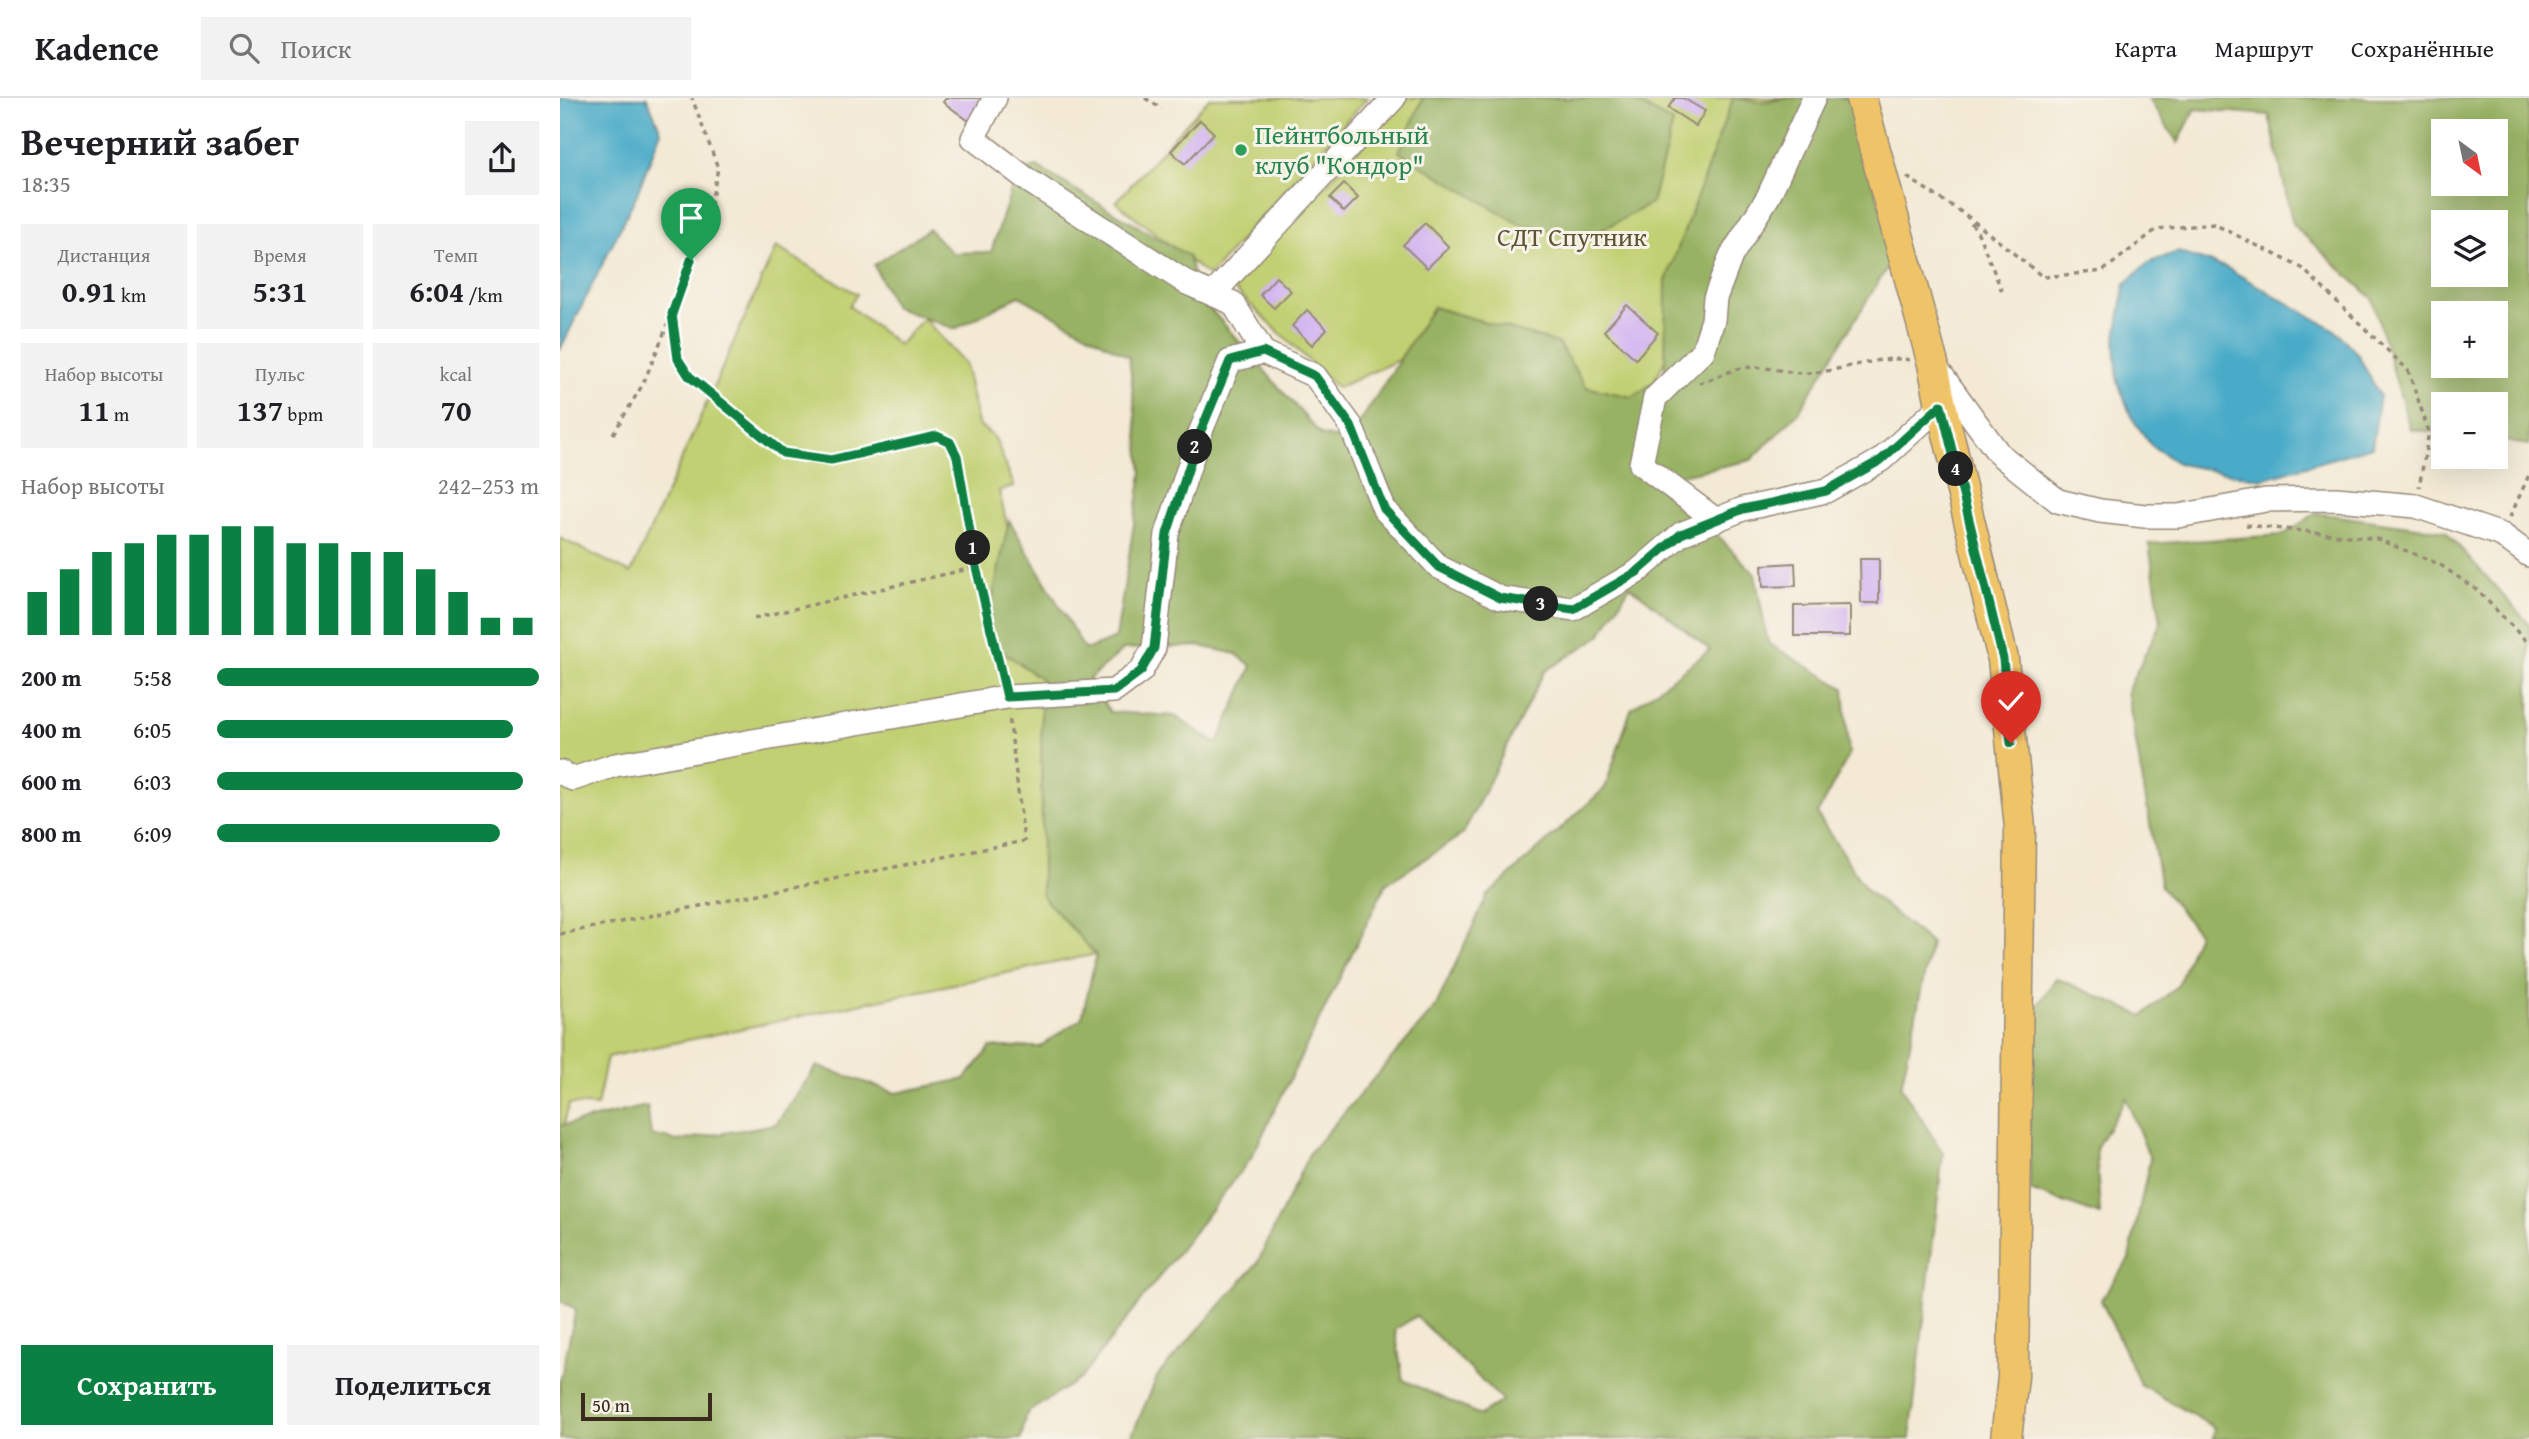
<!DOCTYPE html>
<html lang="ru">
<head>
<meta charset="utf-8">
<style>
  body { margin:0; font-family:"Gentium Book Plus",serif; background:#f2f2f2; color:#202124; height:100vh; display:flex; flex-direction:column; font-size:26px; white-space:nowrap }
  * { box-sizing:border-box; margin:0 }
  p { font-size:23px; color:#757577 }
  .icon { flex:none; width:38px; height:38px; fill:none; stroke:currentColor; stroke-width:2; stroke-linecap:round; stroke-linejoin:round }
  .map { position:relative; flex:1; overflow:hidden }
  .panel { display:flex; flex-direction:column; background:#fff; width:560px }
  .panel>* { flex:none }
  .needle { width:46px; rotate:147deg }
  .controls { position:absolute; left:1871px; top:21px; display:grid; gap:14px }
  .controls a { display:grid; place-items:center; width:77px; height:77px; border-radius:0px; background:#fff; box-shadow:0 7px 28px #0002; font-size:35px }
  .scale { position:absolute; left:21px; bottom:18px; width:131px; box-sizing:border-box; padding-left:7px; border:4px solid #3b2a1e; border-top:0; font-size:19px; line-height:24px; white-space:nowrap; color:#3b2a1e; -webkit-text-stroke:5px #f7f3e8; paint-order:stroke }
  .pin { position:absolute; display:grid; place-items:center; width:60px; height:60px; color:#fff; margin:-72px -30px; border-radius:50% 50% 50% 0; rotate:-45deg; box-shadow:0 0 7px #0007 }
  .pin .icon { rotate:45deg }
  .km { position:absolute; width:35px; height:35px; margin:-18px; border-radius:50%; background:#222; color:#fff; font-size:19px; line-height:35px; text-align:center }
  .round { display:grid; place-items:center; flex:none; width:74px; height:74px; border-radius:0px; background:#f2f2f2 }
  .head { display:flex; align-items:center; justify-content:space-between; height:119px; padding:0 21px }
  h1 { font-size:38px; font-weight:700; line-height:52px }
  .figures { display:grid; grid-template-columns:repeat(3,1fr); gap:10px; height:119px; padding:7px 21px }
  .figures div { display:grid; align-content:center; border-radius:0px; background:#f2f2f2; text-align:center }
  .figures b { font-size:30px; font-weight:700 }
  .figures small { font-size:19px; font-weight:400 }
  .figures p { font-size:19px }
  .chart { height:196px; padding:14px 21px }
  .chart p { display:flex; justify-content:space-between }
  .chart svg { width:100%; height:126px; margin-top:7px; stroke:#0b8043; stroke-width:6 }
  .button { display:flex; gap:14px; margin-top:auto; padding:14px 21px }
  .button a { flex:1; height:80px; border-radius:0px; background:#0b8043; color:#fff; font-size:28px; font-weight:700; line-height:80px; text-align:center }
  .button a+a { background:#f2f2f2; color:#202124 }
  ul { padding:0 21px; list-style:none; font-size:23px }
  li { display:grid; grid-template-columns:112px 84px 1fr; align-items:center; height:52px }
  li i { height:18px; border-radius:9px; background:#0b8043 }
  header { display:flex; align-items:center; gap:42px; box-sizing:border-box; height:98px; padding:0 35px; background:#fff; border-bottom:2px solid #e0e0e0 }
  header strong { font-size:33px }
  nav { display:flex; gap:38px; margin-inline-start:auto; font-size:24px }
  .search { width:490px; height:63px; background:#f2f2f2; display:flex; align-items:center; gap:18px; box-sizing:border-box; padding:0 24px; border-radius:0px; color:#757577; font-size:26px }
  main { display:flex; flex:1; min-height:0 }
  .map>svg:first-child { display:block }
</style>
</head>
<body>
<header>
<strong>Kadence</strong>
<div class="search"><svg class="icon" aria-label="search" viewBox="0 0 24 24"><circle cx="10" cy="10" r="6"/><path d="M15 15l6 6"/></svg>Поиск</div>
<nav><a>Карта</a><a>Маршрут</a><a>Сохранённые</a></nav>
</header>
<main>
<section class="panel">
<div class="head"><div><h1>Вечерний забег</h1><p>18:35</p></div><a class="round"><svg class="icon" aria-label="share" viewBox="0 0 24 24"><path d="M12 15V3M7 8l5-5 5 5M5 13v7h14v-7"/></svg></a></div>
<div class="figures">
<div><p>Дистанция</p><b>0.91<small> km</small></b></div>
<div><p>Время</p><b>5:31</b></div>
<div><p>Темп</p><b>6:04<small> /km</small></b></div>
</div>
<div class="figures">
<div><p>Набор высоты</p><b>11<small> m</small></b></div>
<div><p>Пульс</p><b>137<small> bpm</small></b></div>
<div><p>kcal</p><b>70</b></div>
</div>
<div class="chart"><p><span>Набор высоты</span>242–253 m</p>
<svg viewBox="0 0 160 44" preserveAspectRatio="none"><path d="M5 44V29M15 44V21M25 44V15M35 44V12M45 44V9M55 44V9M65 44V6M75 44V6M85 44V12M95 44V12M105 44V15M115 44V15M125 44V21M135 44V29M145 44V38M155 44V38"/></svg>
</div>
<ul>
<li><b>200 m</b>5:58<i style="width:100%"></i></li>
<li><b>400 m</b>6:05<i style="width:92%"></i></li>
<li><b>600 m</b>6:03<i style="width:95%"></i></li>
<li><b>800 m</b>6:09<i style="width:88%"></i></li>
</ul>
<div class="button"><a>Сохранить</a><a>Поделиться</a></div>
</section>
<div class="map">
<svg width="1969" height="1341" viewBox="0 0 1969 1341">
  <rect width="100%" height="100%" fill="#f7f3e8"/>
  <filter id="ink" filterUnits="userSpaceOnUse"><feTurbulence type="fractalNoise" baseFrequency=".0143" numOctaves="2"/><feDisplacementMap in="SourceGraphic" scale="14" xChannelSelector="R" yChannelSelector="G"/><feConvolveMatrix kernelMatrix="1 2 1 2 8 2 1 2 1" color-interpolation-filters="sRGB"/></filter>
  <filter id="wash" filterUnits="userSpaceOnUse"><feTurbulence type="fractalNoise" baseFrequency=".00686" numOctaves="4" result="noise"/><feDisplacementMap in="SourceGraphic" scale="28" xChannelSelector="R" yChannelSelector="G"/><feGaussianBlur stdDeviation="1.57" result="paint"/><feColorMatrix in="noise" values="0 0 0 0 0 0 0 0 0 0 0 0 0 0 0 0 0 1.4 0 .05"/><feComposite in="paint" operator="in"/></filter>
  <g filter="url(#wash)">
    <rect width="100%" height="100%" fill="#f3e9d4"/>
    <g fill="#c1d072" stroke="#7e7d48" stroke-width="2">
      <polygon points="649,0 807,0 649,178 556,104"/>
      <polygon points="847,0 1243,0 1068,333 897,235 777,290 671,188"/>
      <polygon points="216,149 297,196 289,208 339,247 364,220 405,266 418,326 435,340 454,388 439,393 449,435 565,850 47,959 37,1008 9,1006 0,1043 0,440 71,475"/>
    </g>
    <g fill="#98b264" stroke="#6a6e41" stroke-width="2" fill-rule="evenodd">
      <polygon points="863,0 1069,0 1113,25 1092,105 1025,141 958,125 839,54"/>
      <path d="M1173,0L1201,4L1228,0H1292L1333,160L1238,315L1191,362L1102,381L1195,476L1208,545L1284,590L1289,657L1257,716L1307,793L1371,845L1341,989L1383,1055L1350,1341H570L598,1277L697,1166L750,1054L875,910L927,798L1045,690L1071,611L1150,552L1070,488L1040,538L984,574L903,736L826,786L691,1060L521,1280L467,1315L461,1341H0V1284L16,1211L0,1203V1028L87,1008L91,1037L118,1043L216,1026L257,968L336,995L405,981L431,949H479L522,920L536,857L482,798L481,581L424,540L449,422L525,552L556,540L582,375L569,259L459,198L395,231L334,209L314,167L369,131L392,155L431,154L457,74L477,69L628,158L639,198L761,337L788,343L873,209L998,245L1026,289L1072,299L1105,277L1106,183ZM640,548L676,556L692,568L657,646L615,618L550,614L529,581L564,551ZM856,1218L942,1302V1303L920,1317L843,1282L835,1232Z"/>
      <path d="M1588,0H1969V347L1936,342V306H1883V335L1850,331L1812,200L1733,127L1709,17L1635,11L1618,45ZM1936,33V86H1883V33ZM1936,124V177H1883V124ZM1883,215H1936V268H1883Z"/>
      <polygon points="1756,415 1885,433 1969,526 1969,1341 1653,1341 1655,1330 1580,1286 1541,1202 1569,1161 1590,1061 1566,1000 1536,1050 1540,1117 1470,1092 1468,922 1496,880 1583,918 1618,887 1638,835 1601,789 1567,593 1601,524 1589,446 1723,437"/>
    </g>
    <g fill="#48abc8" stroke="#426a73" stroke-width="2">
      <polygon points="0,0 87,0 101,33 77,96 0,252"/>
      <polygon points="1617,154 1665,169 1775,232 1797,255 1820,298 1812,349 1702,381 1619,366 1591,347 1572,320 1558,285 1555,245 1565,186 1588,165"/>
    </g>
    <g id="blocks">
      <g fill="#d3b5f1">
        <polygon points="386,0 426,0 409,23 383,4"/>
        <polygon points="1115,0 1123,0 1145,13 1136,28 1108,10"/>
        <polygon points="640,22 654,35 625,66 611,53"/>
        <polygon points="784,86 798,100 784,114 770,100"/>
        <polygon points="865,125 889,149 867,170 843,147"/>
        <polygon points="716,179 731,193 714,210 700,197"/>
        <polygon points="1067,207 1098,235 1076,261 1044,233"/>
        <polygon points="747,212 767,231 752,247 732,228"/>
        <polygon points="1300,461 1319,461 1319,505 1301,505"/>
        <polygon points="1235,465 1236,488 1203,489 1202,467"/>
        <polygon points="1290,507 1290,538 1234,538 1234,508"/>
      </g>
    </g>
  </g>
  <g filter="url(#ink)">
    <use href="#blocks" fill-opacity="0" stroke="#978a79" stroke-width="2"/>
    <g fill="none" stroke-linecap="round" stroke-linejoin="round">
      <g stroke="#978a79" stroke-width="26">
        <g id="minor">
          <polyline points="435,0 413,40 469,83 627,185 673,205 703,254"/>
          <polyline points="653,196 834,0"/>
          <polyline points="1377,271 1439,356 1498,403 1540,413 1585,418 1618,418 1706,402 1776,401 1856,408 1942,437 1969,457"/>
          <polyline points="1156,422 1081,366 1095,300 1143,253 1153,222 1155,200 1171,158 1208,99 1254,0"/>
          <polyline points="0,674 13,681 55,667 447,599 554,593 581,573 594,550 607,436 640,335 670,263 703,254 755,278 791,328 824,411 879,469 940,500 1013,511 1077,474 1121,436 1183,411 1266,393 1321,362 1381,307"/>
        </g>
      </g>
      <g stroke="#978a79" stroke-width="33">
        <polyline id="major" points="1301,0 1373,266 1381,307 1443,561 1460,730 1453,1279 1446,1341"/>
      </g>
      <g stroke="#978a79" stroke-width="3.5" stroke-dasharray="5 5" stroke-linecap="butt">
        <polyline points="585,0 602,11"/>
        <polyline points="1347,79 1406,117 1418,135 1442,193"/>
        <polyline points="1406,117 1483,179 1543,173 1597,131 1654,126 1742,170 1848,272 1869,334 1859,389"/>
        <polyline points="112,216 118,260 129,278 223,355 271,362 377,338 390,344 397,358 417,469 443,582"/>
        <path d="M1139,285C1151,282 1162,276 1174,272C1198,264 1225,276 1249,275C1283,273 1318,257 1350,262"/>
        <polyline points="53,336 83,286 112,216 150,110 158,70 132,0"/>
        <polyline points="1950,419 1969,377"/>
        <polyline points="1686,427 1817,441 1879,466 1917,492 1969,546"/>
        <polyline points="194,520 417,469"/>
        <polyline points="0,836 464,743 449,617"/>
      </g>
      <use href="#minor" stroke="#fff" stroke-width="23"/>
      <use href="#major" stroke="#efc469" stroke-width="30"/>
    </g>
  </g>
  <g fill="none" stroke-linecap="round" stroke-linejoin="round" filter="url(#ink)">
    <g stroke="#fff" stroke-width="14">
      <polyline id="route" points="131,162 112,216 118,261 129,278 223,355 271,362 377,338 390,344 397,358 416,469 447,599 554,593 581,573 594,550 607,436 640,335 670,263 703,254 755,278 791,328 824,411 879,469 940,500 1013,511 1077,474 1121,436 1183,411 1266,393 1321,362 1381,307 1443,561 1451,645"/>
    </g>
    <use href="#route" stroke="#0b8043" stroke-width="9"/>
  </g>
  <circle fill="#2e9e5b" stroke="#f7f3e8" stroke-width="2.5" cx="681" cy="52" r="7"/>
  <g text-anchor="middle" stroke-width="6" stroke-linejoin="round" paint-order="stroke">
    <g font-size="26" fill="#27864d" stroke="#f7f3e8" text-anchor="start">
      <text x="695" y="46">Пейнтбольный<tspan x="695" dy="30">клуб "Кондор"</tspan></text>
    </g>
    <g font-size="26" fill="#5c5433" stroke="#f7f3e8">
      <text x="1012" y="148">СДТ Спутник</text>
    </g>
  </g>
</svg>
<div class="controls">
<a><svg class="needle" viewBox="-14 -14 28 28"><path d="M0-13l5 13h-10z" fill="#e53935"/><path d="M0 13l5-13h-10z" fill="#757577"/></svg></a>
<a><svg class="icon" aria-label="layers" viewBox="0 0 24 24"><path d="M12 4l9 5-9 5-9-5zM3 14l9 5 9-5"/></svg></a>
<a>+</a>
<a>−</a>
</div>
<div class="scale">50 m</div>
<div class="pin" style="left:131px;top:162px;background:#1e9e55"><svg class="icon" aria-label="arrive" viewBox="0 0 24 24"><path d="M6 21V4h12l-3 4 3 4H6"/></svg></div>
<div class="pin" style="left:1451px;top:645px;background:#d93025"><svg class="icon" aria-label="check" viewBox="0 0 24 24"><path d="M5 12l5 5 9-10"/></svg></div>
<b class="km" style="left:413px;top:450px">1</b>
<b class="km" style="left:635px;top:349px">2</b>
<b class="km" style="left:981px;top:506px">3</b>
<b class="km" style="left:1396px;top:371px">4</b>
</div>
</main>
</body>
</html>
